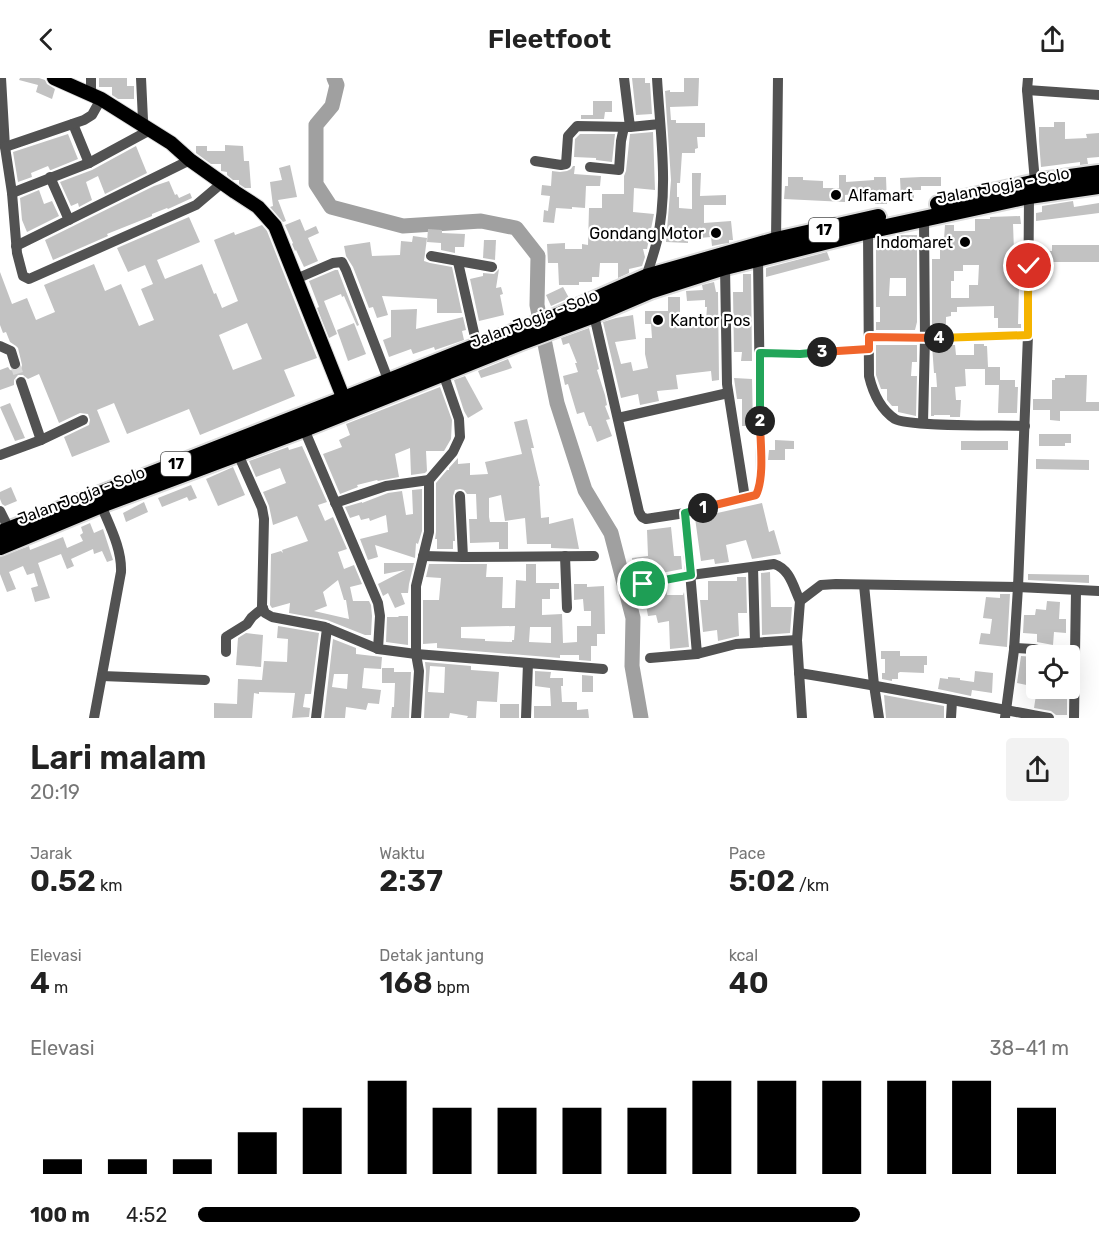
<!DOCTYPE html>
<html lang="id">
<head>
<meta charset="utf-8">
<style>
  body { margin:0; font-family:Rubik,sans-serif; background:#f2f2f2; color:#222; height:100vh; display:flex; flex-direction:column; font-size:22px; white-space:nowrap }
  * { box-sizing:border-box; margin:0 }
  p { font-size:20px; color:#767676 }
  .icon { flex:none; width:33px; height:33px; fill:none; stroke:currentColor; stroke-width:2; stroke-linecap:round; stroke-linejoin:round }
  .map { position:relative; height:640px; overflow:hidden }
  .panel { display:flex; flex-direction:column; background:#fff; flex:1 }
  .panel>* { flex:none }
  .controls { position:absolute; left:1026px; top:567px; display:grid; gap:12px }
  .controls a { display:grid; place-items:center; width:54px; height:54px; border-radius:6px; background:#fff; box-shadow:0 6px 24px #0002; font-size:30px }
  .pin { position:absolute; display:grid; place-items:center; width:51px; height:51px; color:#fff; margin:-26px; border:3px solid #fff; border-radius:50%; box-shadow:0 2px 6px #0007 }
  .km { position:absolute; width:30px; height:30px; margin:-15px; border-radius:50%; background:#222; color:#fff; font-size:16px; line-height:30px; text-align:center }
  .round { display:grid; place-items:center; flex:none; width:63px; height:63px; border-radius:6px; background:#f2f2f2 }
  .head { display:flex; align-items:center; justify-content:space-between; height:102px; padding:0 30px }
  h1 { font-size:33px; font-weight:600; line-height:45px }
  .stats { display:grid; grid-template-columns:repeat(3,1fr); gap:9px; height:102px; padding:6px 30px }
  .stats div { display:grid; align-content:center }
  .stats b { font-size:30px; font-weight:600 }
  .stats small { font-size:16px; font-weight:400 }
  .stats p { font-size:16px }
  .chart { height:168px; padding:12px 30px }
  .chart p { display:flex; justify-content:space-between }
  .chart svg { width:100%; height:108px; margin-top:6px; stroke:#000; stroke-width:6 }
  ul { padding:0 30px; list-style:none; font-size:20px }
  li { display:grid; grid-template-columns:96px 72px 1fr; align-items:center; height:45px }
  li i { height:15px; border-radius:8px; background:#000 }
  header { display:flex; justify-content:space-between; align-items:center; height:78px; padding:0 30px; background:#fff; font-size:27px; font-weight:600 }
  .map>svg:first-child { display:block }
</style>
</head>
<body>
<header><svg class="icon" aria-label="back" viewBox="0 0 24 24"><path d="M15 5l-7 7 7 7"/></svg>Fleetfoot<svg class="icon" aria-label="share" viewBox="0 0 24 24"><path d="M12 15V3M7 8l5-5 5 5M5 13v7h14v-7"/></svg></header>
<div class="map">
<svg width="1099" height="640" viewBox="0 0 1099 640">
  <rect width="100%" height="100%" fill="#fff"/>
  <g fill="none" stroke-linecap="round" stroke-linejoin="round">
    <polyline stroke="#a0a0a0" stroke-width="15" points="334,0 337,7 332,28 316,47 316,106 331,129 403,148 481,143 516,150 538,178 537,227 557,325 585,412 611,455 633,540 632,588 641,640"/>
  </g>
  <g fill="#c2c2c2" fill-rule="evenodd">
    <polygon points="20,0 39,0 45,2 47,6 55,11 52,21 36,14 38,7 19,2"/>
    <polygon points="99,0 127,0 127,8 134,8 134,21 118,21 112,17 112,9 99,9"/>
    <polygon points="632,0 645,0 645,5 650,5 652,36 636,37"/>
    <polygon points="684,0 699,0 698,28 670,29 671,42 676,42 676,45 705,45 705,59 697,59 698,70 695,71 695,75 682,75 680,105 677,105 677,119 679,119 679,130 692,131 692,95 701,95 700,118 726,117 726,127 704,127 704,145 731,143 733,162 729,162 729,165 722,166 712,168 711,159 688,161 688,165 666,164 671,102 665,13 670,12 670,14 684,14"/>
    <polygon points="593,23 612,23 612,34 605,34 604,41 581,41 581,37 593,37"/>
    <polygon points="1054,44 1065,44 1065,61 1087,60 1086,56 1099,55 1099,79 1087,80 1088,86 1080,87 1080,84 1041,89 1039,63 1039,49 1054,49"/>
    <polygon points="653,54 655,112 634,110 633,134 654,136 647,171 643,171 645,179 642,188 629,191 629,195 618,200 618,185 600,185 599,199 592,199 592,204 579,204 579,207 559,207 558,185 548,185 547,166 565,165 565,171 582,171 582,166 588,167 589,130 602,130 602,116 624,116 624,98 626,93 630,56"/>
    <polygon points="68,56 78,81 51,92 50,92 48,88 31,95 32,99 18,104 13,74"/>
    <polygon points="580,56 615,56 612,84 596,82 596,80 574,79 575,61"/>
    <polygon points="225,67 243,68 244,83 249,83 251,110 245,110 239,106 239,102 233,102 227,97 227,94 221,93 221,86 211,86 196,75 196,68 207,68 207,73 225,73"/>
    <polygon points="136,68 147,95 105,116 98,98 86,104 92,122 79,129 78,125 71,128 60,104 92,92"/>
    <polygon points="290,87 297,119 278,122 286,143 283,144 270,129 273,128 270,104 282,102 279,90"/>
    <polygon points="573,88 575,88 574,96 601,98 600,108 586,108 585,130 572,129 572,131 556,130 554,145 543,144 544,132 548,133 550,118 541,117 542,107 551,108 552,93 560,94 567,93 571,91"/>
    <polygon points="839,97 846,97 846,104 874,102 874,99 886,99 887,126 875,126 874,114 845,117 845,124 784,121 785,108 788,108 788,99 803,99 803,102 823,103 823,110 839,110"/>
    <polygon points="921,99 941,99 941,108 921,108 921,112 914,112 914,120 901,120 900,100"/>
    <polygon points="169,103 175,117 177,116 179,120 190,115 192,120 168,131 167,130 152,136 152,138 107,156 108,158 53,182 45,162 154,108"/>
    <polygon points="39,112 44,126 52,123 59,138 27,154 22,142 20,120"/>
    <polygon points="1073,123 1074,129 1099,125 1099,135 1036,143 1036,135 1042,134 1042,128"/>
    <path d="M1020,138L1021,146H1013L1014,173H1020L1021,209H1019L1018,246H1021V250H998V240H994V228L957,229V234H951V238L946,239V246H932V181H940V161H944L945,147H954V153H975V141H990V139ZM963,187H979L978,207H969V220H951V203H954V193H963Z"/>
    <path d="M189,139L200,164L157,182L165,201L202,186L214,216L216,215L222,230L238,223L214,162L234,154L235,157L262,147L267,153L317,280L284,292L295,318L200,357L189,331L127,356L114,325L97,332L110,364L72,379L64,359L89,347L90,342L88,336L80,335L59,345L39,296L28,301L23,297H18L14,302V307L0,312V292L8,289L10,292L17,293L21,291L22,287L18,270L16,268L10,264L6,254L3,255L0,247V194L12,226L27,220L36,242L55,234L44,207L94,186L105,213L121,206L139,248L154,242L141,211L153,206L145,187L128,194L117,170ZM247,245L262,281L233,292L219,257Z"/>
    <polygon points="300,141 305,153 316,148 319,155 308,160 318,183 304,189 296,172 295,173 292,166 293,165 285,147"/>
    <polygon points="428,151 442,152 442,155 465,156 464,169 455,169 455,175 441,172 441,165 427,164"/>
    <path d="M899,157H917V244L915,252H876V244H880V229H876V164H899ZM890,200H906V218H889Z"/>
    <polygon points="413,158 427,160 424,183 430,185 452,189 462,235 437,235 437,221 382,218 388,237 377,240 373,229 369,230 353,189 346,178 344,168 370,164 372,178 400,177 401,163 412,164"/>
    <polygon points="484,162 496,162 495,182 483,180"/>
    <polygon points="1052,167 1099,167 1099,184 1036,184 1036,173 1052,173"/>
    <polygon points="827,174 830,182 766,199 766,190"/>
    <polygon points="499,191 496,210 501,209 503,216 500,217 504,237 479,243 470,201 483,198 483,195 494,196"/>
    <polygon points="335,192 338,192 339,195 359,247 357,248 344,218 342,219 341,216 324,223 337,256 329,260 317,230 319,229 309,203"/>
    <polygon points="743,196 751,196 752,283 741,283 742,274 734,274 733,214 743,214"/>
    <polygon points="714,204 716,214 718,214 719,302 712,303 711,293 676,297 678,311 657,313 659,323 640,327 638,316 621,320 603,244 616,240 633,237 636,261 615,264 621,286 631,284 633,293 648,290 645,276 645,260 652,260 651,246 645,246 645,233 668,233 668,219 680,219 680,244 706,243 707,229 705,229 705,222 687,223 686,213 703,212 702,207"/>
    <polygon points="563,209 569,220 551,228 546,217"/>
    <polygon points="417,231 416,251 463,239 466,252 462,253 464,262 435,272 434,269 413,276 411,271 389,279 383,262 391,259 391,232"/>
    <polygon points="354,245 366,276 348,283 337,252"/>
    <polygon points="589,250 599,291 597,292 605,317 607,327 605,328 610,341 606,342 612,358 597,364 591,348 589,348 584,334 577,336 568,306 565,307 563,298 578,294 575,285 577,285 569,265 563,267 561,260"/>
    <polygon points="974,266 984,266 984,268 987,268 988,289 1000,289 1000,302 1015,302 1015,309 1018,309 1017,335 998,335 999,307 985,307 985,291 965,291 966,308 955,309 956,322 961,322 960,339 950,339 950,337 934,337 934,338 931,338 931,309 937,309 936,295 934,295 932,267 955,267 956,277 974,277"/>
    <polygon points="876,267 917,267 917,284 912,284 911,298 917,298 916,338 898,334 898,328 892,328 887,322 887,311 881,311 876,297"/>
    <polygon points="508,281 512,290 481,300 478,293"/>
    <polygon points="1065,297 1087,297 1086,324 1099,324 1099,333 1060,333 1060,343 1050,342 1050,332 1033,332 1033,321 1052,321 1052,302 1055,302 1055,300 1065,300"/>
    <polygon points="465,298 483,331 468,340 464,333 454,302"/>
    <polygon points="734,300 752,301 753,348 742,348 742,321 737,321"/>
    <polygon points="440,309 452,342 451,361 444,373 426,373 427,393 425,395 411,397 410,370 395,376 399,399 378,403 377,402 357,407 358,409 340,416 323,376 342,369 339,362 350,357 346,346"/>
    <polygon points="10,325 25,360 15,363 0,329"/>
    <polygon points="527,341 534,370 531,370 540,408 539,408 541,440 549,439 549,446 573,440 579,471 551,470 551,466 527,466 525,440 505,443 501,417 489,420 489,439 490,444 508,444 508,471 499,471 499,464 470,465 469,441 477,441 476,416 467,416 464,412 460,411 455,412 453,418 455,463 453,463 453,471 437,471 437,461 435,461 436,454 436,405 447,392 449,392 449,390 458,380 458,386 470,385 470,397 488,396 485,384 522,376 514,344"/>
    <polygon points="1039,356 1071,356 1071,365 1065,365 1065,368 1039,368"/>
    <polygon points="775,362 794,363 794,371 785,371 785,382 768,382 769,372 775,372"/>
    <rect x="961" y="363" width="47" height="9"/>
    <path d="M302,368L327,424L318,427L325,443L333,439L347,471L338,474L344,491L354,487L362,506L350,509L353,523H369L371,527L372,538L371,557H365L327,542L289,535L290,525L272,530L270,527L271,476L281,473L283,475L282,472L308,463L297,438L273,447L269,428L263,414L286,405L280,390L256,399L249,383L288,369L289,372ZM338,502L344,522H346L349,541L314,533L327,528L323,514Z"/>
    <polygon points="1036,381 1089,382 1089,392 1036,391"/>
    <polygon points="233,389 245,417 218,428 206,401"/>
    <polygon points="191,407 197,420 189,423 187,419 162,429 158,420"/>
    <polygon points="11,409 17,423 5,428 2,426 0,421 0,414"/>
    <polygon points="422,411 422,453 418,466 416,465 415,480 375,467 378,479 368,482 360,461 388,454 386,437 370,443 369,440 361,442 359,437 350,440 345,429 362,424 362,425 388,415 402,413 406,437 413,436 412,412"/>
    <polygon points="144,424 148,434 126,444 123,435"/>
    <polygon points="762,425 769,454 774,452 781,476 752,481 746,462 726,467 729,484 715,486 714,481 701,483 695,440"/>
    <polygon points="90,445 94,455 103,451 113,482 107,484 102,473 94,476 93,471 71,481 74,488 67,491 61,476 38,485 50,520 35,524 31,510 38,508 34,495 27,497 23,488 9,494 16,511 7,514 0,496 0,479 29,468 30,472 63,459 67,470 83,463 80,457 83,455 81,449"/>
    <polygon points="671,449 674,478 681,478 682,491 641,499 636,503 636,507 638,511 641,513 666,509 667,517 683,517 684,514 689,569 670,571 669,543 658,545 656,537 648,538 645,521 637,522 632,480 648,478 647,452"/>
    <polygon points="384,485 414,485 409,506 408,515 401,515 405,526 395,530 388,515 383,518 378,506 405,492 384,496"/>
    <path d="M429,486H487L486,499H503L502,530H515L516,502L526,503V486H536V505H559V511H550V521H542V537L562,536L563,565L577,564V548H591V533H584L583,521L574,522V506H587V509L604,508L605,556H597V568H591V583L579,582V577H560V580L437,570V565L423,566V522H439L441,500L426,499ZM515,548L514,562H512V564L485,563V561L461,560V549ZM530,549H551V565L529,564Z"/>
    <polygon points="770,494 771,529 792,529 790,555 762,557 761,495"/>
    <polygon points="1028,496 1089,497 1089,505 1028,502"/>
    <polygon points="737,499 746,499 747,535 738,535 739,558 718,563 717,552 703,554 700,522 708,522 708,503 737,503"/>
    <polygon points="1000,516 1010,516 1007,569 979,566 981,555 990,556 992,541 983,540 986,519 1000,520"/>
    <polygon points="1047,523 1060,524 1059,541 1066,541 1066,555 1054,554 1053,567 1037,564 1037,556 1023,555 1024,537 1035,537 1036,531 1046,532"/>
    <polygon points="398,538 408,538 408,567 386,564 387,539 399,539"/>
    <polygon points="278,548 319,555 311,616 305,616 303,629 310,630 309,639 292,640 295,615 259,614 259,616 254,615 252,640 214,640 214,625 237,626 238,601 262,602 264,583 287,584 288,561 277,560"/>
    <polygon points="246,555 263,557 261,589 236,587 238,560"/>
    <path d="M333,561L356,570V576L382,579L381,591L364,590L362,610L381,612L379,626L368,625L366,632L346,629L345,640H324ZM334,596H348L347,611L332,609Z"/>
    <polygon points="881,573 900,573 900,578 927,578 927,587 924,587 924,595 900,594 898,595 898,601 892,601 892,603 882,601 882,595 885,595 885,581 881,581"/>
    <polygon points="1021,578 1034,579 1032,596 1036,597 1036,609 1017,605"/>
    <path d="M425,584L471,588V592L499,594L497,624L477,623L476,640H467L468,638L450,635L449,640H424L426,593ZM430,588L445,589L444,615L428,614Z"/>
    <polygon points="382,590 394,590 394,594 411,594 409,640 391,640 392,629 394,629 395,605 382,605"/>
    <polygon points="535,593 551,594 550,600 563,600 563,608 561,608 562,624 577,624 577,632 588,631 589,640 534,640 534,628 551,628 550,610 535,608"/>
    <polygon points="975,593 993,595 992,615 972,612 971,618 938,611 940,600 948,601 948,599 960,600 960,602 974,604"/>
    <polygon points="582,597 593,598 593,614 582,614"/>
    <polygon points="1056,616 1067,617 1067,637 1056,637 1051,633 1034,630 1036,617 1056,620"/>
    <polygon points="884,617 944,628 944,640 886,640"/>
    <rect x="500" y="626" width="19" height="14"/>
  </g>
  <g fill="none" stroke-linecap="round" stroke-linejoin="round">
    <polyline stroke="#d9d9d9" stroke-width="10" stroke-dasharray="10 5" stroke-linecap="butt" points="15,286 21,304"/>
    <g stroke="#dbdbdb" stroke-width="16">
      <polyline id="major" points="54,0 101,21 171,65 190,82 235,114 258,129 275,148 347,329"/>
    </g>
    <g stroke="#dbdbdb" stroke-width="20">
      <g id="highway">
        <polyline points="938,126 1041,103 1099,95"/>
        <polyline points="0,455 344,321 477,268 557,238 646,199 776,162 878,139"/>
        <polyline points="0,469 101,427 304,351 519,265 594,237 650,213 725,189 868,153 1029,118 1099,108"/>
      </g>
    </g>
    <g stroke="#525252" stroke-width="10">
      <polyline points="1,0 5,69 12,115 17,175 23,198 29,201 196,127 222,105"/>
      <polyline points="141,0 143,42 142,47"/>
      <polyline points="624,0 630,49 660,46"/>
      <polyline points="1028,0 1027,12 1035,104"/>
      <polyline points="1027,12 1099,17"/>
      <polyline points="91,17 91,0"/>
      <polyline points="73,46 89,85"/>
      <polyline points="5,69 84,42 92,37 101,21"/>
      <polyline points="535,83 561,87 566,86 568,58 577,48 630,49"/>
      <polyline points="590,89 619,92 621,63 624,49"/>
      <polyline points="50,99 69,142"/>
      <polyline points="12,115 89,85 150,52"/>
      <path d="M868,153L869,298C873,315 880,331 895,341C908,349 1004,347 1025,348"/>
      <polyline points="776,162 778,0"/>
      <polyline points="16,168 190,82"/>
      <polyline points="431,178 492,189"/>
      <polyline points="458,184 477,268"/>
      <polyline points="725,189 727,306 745,420"/>
      <path d="M646,199C650,187 654,175 657,163C669,110 660,53 657,0"/>
      <polyline points="296,201 333,185 342,184 346,192 389,304"/>
      <polyline points="594,237 639,434 642,439 646,441 685,435 697,576 736,566 797,562"/>
      <polyline points="869,259 925,260 1028,257"/>
      <polyline points="0,268 11,273 15,286"/>
      <polyline points="760,275 800,276 869,271"/>
      <polyline points="21,304 41,362"/>
      <polyline points="618,340 728,315"/>
      <polyline points="923,345 925,260 924,141"/>
      <polyline points="304,351 378,525 380,538 378,571 416,576 603,591"/>
      <polyline points="238,376 262,430 264,441 262,528 265,535 272,539 325,549 378,571"/>
      <polyline points="0,377 41,362 83,342"/>
      <polyline points="460,418 463,479"/>
      <polyline points="335,425 386,408 429,402"/>
      <polyline points="0,433 9,451"/>
      <polyline points="685,435 756,417 759,410 761,398 758,181"/>
      <polyline points="423,478 463,479 594,478"/>
      <polyline points="565,478 567,530"/>
      <polyline points="753,489 755,564"/>
      <path d="M643,506L691,497L774,486C790,491 793,508 800,523"/>
      <polyline points="864,507 874,607 879,640"/>
      <polyline points="1014,570 1033,571 1047,574"/>
      <polyline points="226,574 226,559 247,546 252,539 263,530"/>
      <polyline points="650,580 697,576"/>
      <path d="M799,595C883,608 966,625 1049,640"/>
      <polyline points="102,598 205,602"/>
      <path d="M94,640L121,494C122,471 110,449 101,427"/>
      <polyline points="316,640 327,550"/>
      <polyline points="416,640 419,593 416,576 416,508 429,454 429,402 453,374 460,359 459,341 443,295"/>
      <polyline points="526,640 528,585"/>
      <polyline points="802,640 797,562 800,523 821,507 836,506 1018,509 1028,257 1029,118"/>
      <polyline points="951,640 952,623"/>
      <polyline points="1005,640 1014,572 1018,509 1099,513"/>
      <polyline points="1074,640 1076,513"/>
    </g>
    <use href="#major" stroke="#000" stroke-width="14"/>
    <use href="#highway" stroke="#000" stroke-width="16"/>
  </g>
  <g fill="none" stroke-linecap="round" stroke-linejoin="round">
    <g stroke="#fff" stroke-width="12">
      <polyline id="split-1" points="643,506 691,497 685,435 703,430"/>
    </g>
    <g stroke="#fff" stroke-width="12">
      <path id="split-2" d="M703,430L756,417C765,399 760,363 760,343"/>
    </g>
    <g stroke="#fff" stroke-width="12">
      <polyline id="split-3" points="760,343 760,275 800,276 822,274"/>
    </g>
    <g stroke="#fff" stroke-width="12">
      <polyline id="split-4" points="822,274 869,271 869,259 939,260"/>
    </g>
    <g stroke="#fff" stroke-width="12">
      <polyline id="split-5" points="939,260 1028,257 1028,216"/>
    </g>
    <g stroke="#fff" stroke-width="12">
      <polyline id="split-6" points="1028,216 1029,188"/>
    </g>
    <use href="#split-1" stroke="#22a559" stroke-width="8"/>
    <use href="#split-2" stroke="#f0652b" stroke-width="8"/>
    <use href="#split-3" stroke="#22a559" stroke-width="8"/>
    <use href="#split-4" stroke="#f0652b" stroke-width="8"/>
    <use href="#split-5" stroke="#f5b400" stroke-width="8"/>
    <use href="#split-6" stroke="#f5b400" stroke-width="8"/>
  </g>
  <g fill="#000" stroke="#fff" stroke-width="2">
    <circle cx="836" cy="117" r="6"/>
    <circle cx="716" cy="155" r="6"/>
    <circle cx="965" cy="164" r="6"/>
    <circle cx="658" cy="242" r="6"/>
  </g>
  <g text-anchor="middle" stroke-width="4.5" stroke-linejoin="round" paint-order="stroke">
    <g fill="#fff" stroke="#4c4c4c" stroke-width="1.5">
      <rect x="809" y="140" width="30" height="24" rx="4.5"/>
      <rect x="161" y="374" width="30" height="24" rx="4.5"/>
    </g>
    <g font-size="15" font-weight="bold" fill="#000">
      <text x="824" y="157">17</text>
      <text x="176" y="391">17</text>
    </g>
    <g font-size="16" fill="#000" stroke="#fff">
      <text transform="translate(1003 107) rotate(-11)" y="6">Jalan Jogja - Solo</text>
      <text transform="translate(534 240) rotate(-21)" y="6">Jalan Jogja - Solo</text>
      <text transform="translate(81 417) rotate(-21)" y="6">Jalan Jogja - Solo</text>
    </g>
    <g font-size="16" fill="#000" stroke="#fff" text-anchor="start">
      <text x="848" y="123">Alfamart</text>
      <text x="704" y="161" text-anchor="end">Gondang Motor</text>
      <text x="953" y="170" text-anchor="end">Indomaret</text>
      <text x="670" y="248">Kantor Pos</text>
    </g>
  </g>
</svg>
<div class="controls">
<a><svg class="icon" aria-label="locate" viewBox="0 0 24 24"><circle cx="12" cy="12" r="6"/><path d="M12 2v4M12 18v4M2 12h4M18 12h4"/></svg></a>
</div>
<div class="pin" style="left:643px;top:506px;background:#1e9e55"><svg class="icon" aria-label="arrive" viewBox="0 0 24 24"><path d="M6 21V4h12l-3 4 3 4H6"/></svg></div>
<div class="pin" style="left:1029px;top:188px;background:#d93025"><svg class="icon" aria-label="check" viewBox="0 0 24 24"><path d="M5 12l5 5 9-10"/></svg></div>
<b class="km" style="left:703px;top:430px">1</b>
<b class="km" style="left:760px;top:343px">2</b>
<b class="km" style="left:822px;top:274px">3</b>
<b class="km" style="left:939px;top:260px">4</b>
</div>
<section class="panel">
<div class="head"><div><h1>Lari malam</h1><p>20:19</p></div><a class="round"><svg class="icon" aria-label="share" viewBox="0 0 24 24"><path d="M12 15V3M7 8l5-5 5 5M5 13v7h14v-7"/></svg></a></div>
<div class="stats">
<div><p>Jarak</p><b>0.52<small> km</small></b></div>
<div><p>Waktu</p><b>2:37</b></div>
<div><p>Pace</p><b>5:02<small> /km</small></b></div>
</div>
<div class="stats">
<div><p>Elevasi</p><b>4<small> m</small></b></div>
<div><p>Detak jantung</p><b>168<small> bpm</small></b></div>
<div><p>kcal</p><b>40</b></div>
</div>
<div class="chart"><p><span>Elevasi</span>38–41 m</p>
<svg viewBox="0 0 160 44" preserveAspectRatio="none"><path d="M5 44V38M15 44V38M25 44V38M35 44V27M45 44V17M55 44V6M65 44V17M75 44V17M85 44V17M95 44V17M105 44V6M115 44V6M125 44V6M135 44V6M145 44V6M155 44V17"/></svg>
</div>
<ul>
<li><b>100 m</b>4:52<i style="width:76%"></i></li>
</ul>
</section>
</body>
</html>
